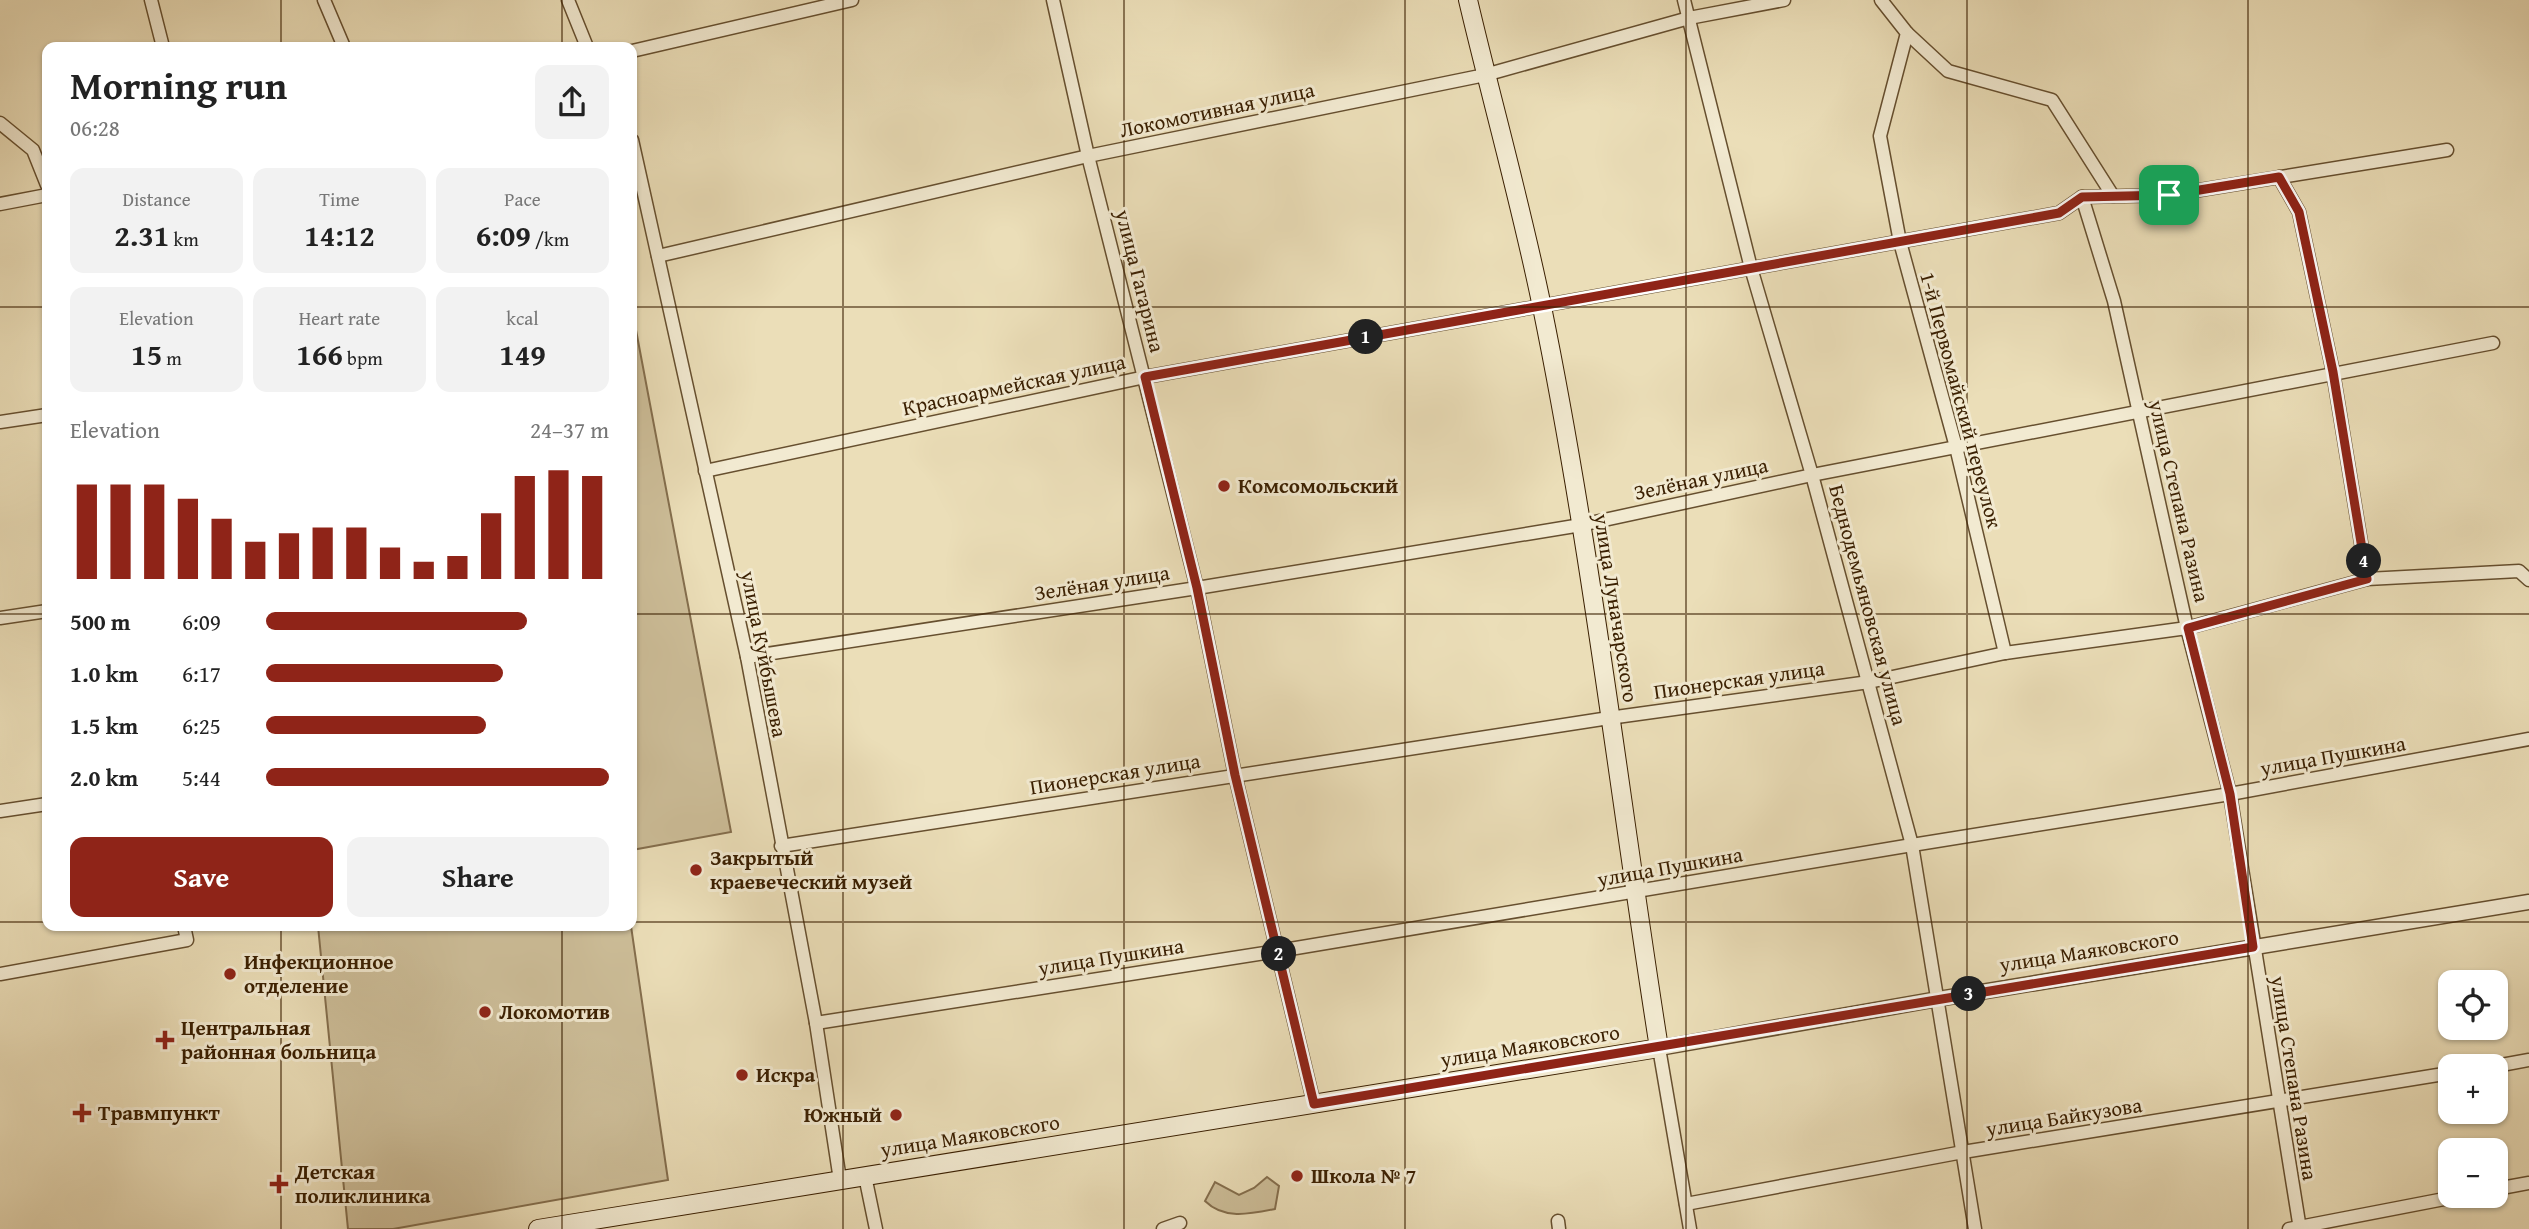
<!DOCTYPE html>
<html lang="en">
<head>
<meta charset="utf-8">
<style>
  body { margin:0; font-family:"Gentium Book Plus",serif; background:#f2f2f2; color:#222; height:100vh; display:flex; flex-direction:column; font-size:26px; white-space:nowrap }
  * { box-sizing:border-box; margin:0 }
  p { font-size:23px; color:#767676 }
  .icon { flex:none; width:38px; height:38px; fill:none; stroke:currentColor; stroke-width:2; stroke-linecap:round; stroke-linejoin:round }
  .map { position:relative; flex:1; overflow:hidden }
  .sheet { position:absolute; left:42px; top:42px; width:595px; height:889px; display:flex; flex-direction:column; background:#fff; border-radius:14px; box-shadow:0 2px 5px #0004 }
  .sheet>* { flex:none }
  .tools { position:absolute; left:2438px; top:970px; display:grid; gap:14px }
  .tools a { display:grid; place-items:center; width:70px; height:70px; border-radius:14px; background:#fff; box-shadow:0 2px 5px #0004; font-size:35px }
  .pin { position:absolute; display:grid; place-items:center; width:60px; height:60px; color:#fff; margin:-30px; border-radius:14px; box-shadow:0 4px 10px #0006 }
  .km { position:absolute; width:35px; height:35px; margin:-18px; border-radius:50%; background:#222; color:#fff; font-size:19px; line-height:35px; text-align:center }
  .round { display:grid; place-items:center; flex:none; width:74px; height:74px; border-radius:14px; background:#f2f2f2 }
  .headline { display:flex; align-items:center; justify-content:space-between; height:119px; padding:0 28px }
  h1 { font-size:38px; font-weight:700; line-height:52px }
  .figures { display:grid; grid-template-columns:repeat(3,1fr); gap:10px; height:119px; padding:7px 28px }
  .figures div { display:grid; align-content:center; border-radius:14px; background:#f2f2f2; text-align:center }
  .figures b { font-size:30px; font-weight:700 }
  .figures small { font-size:19px; font-weight:400 }
  .figures p { font-size:19px }
  .chart { height:196px; padding:14px 28px }
  .chart p { display:flex; justify-content:space-between }
  .chart svg { width:100%; height:126px; margin-top:7px; stroke:#8f2418; stroke-width:6 }
  .primary-button { display:flex; gap:14px; margin-top:auto; padding:14px 28px }
  .primary-button a { flex:1; height:80px; border-radius:14px; background:#8f2418; color:#fff; font-size:28px; font-weight:700; line-height:80px; text-align:center }
  .primary-button a+a { background:#f2f2f2; color:#222 }
  ul { padding:0 28px; list-style:none; font-size:23px }
  li { display:grid; grid-template-columns:112px 84px 1fr; align-items:center; height:52px }
  li i { height:18px; border-radius:9px; background:#8f2418 }
  .map>svg:first-child { display:block }
</style>
</head>
<body>
<div class="map">
<svg width="2529" height="1229" viewBox="0 0 2529 1229">
  <rect width="100%" height="100%" fill="#ebdeb8"/>
  <filter id="stains"><feTurbulence type="fractalNoise" baseFrequency=".00286" numOctaves="4"/><feColorMatrix values="0 0 0 0 .2 0 0 0 0 .09 0 0 0 0 .02 0 0 0 .5 -.17"/></filter>
  <radialGradient id="worn" r=".72"><stop offset=".6" stop-color="#630" stop-opacity="0"/><stop offset="1" stop-color="#630" stop-opacity=".3"/></radialGradient>
  <g fill="#cdbe99" stroke="#846e4d" stroke-width="2">
    <polygon points="632,309 731,832 632,850"/>
    <polygon points="318,926 631,926 668,1180 393,1229 348,1229"/>
    <path d="M1267,1177L1279,1186L1275,1209C1250,1214 1224,1220 1205,1201L1215,1182L1239,1195L1254,1188Z"/>
  </g>
  <g fill="none" stroke-linecap="round" stroke-linejoin="round">
    <g stroke="#664f2f" stroke-width="15">
      <g id="minor">
        <polyline points="151,0 163,47"/>
        <polyline points="324,0 344,47"/>
        <polyline points="568,0 587,47"/>
        <polyline points="1053,0 1088,156 1197,588 1235,775 1314,1104"/>
        <polyline points="1684,0 1751,268 1812,475 1912,845 1975,1229"/>
        <polyline points="1881,0 1907,33 1880,136 1900,242 1956,447 2005,653"/>
        <polyline points="1907,33 1948,71 2052,100 2113,196"/>
        <polyline points="632,51 852,0"/>
        <polyline points="0,123 33,150 47,185"/>
        <polyline points="632,140 747,657 816,1023 840,1180"/>
        <polyline points="2279,177 2299,212 2333,372 2367,579"/>
        <polyline points="2082,197 2114,301 2187,628 2230,794 2300,1229"/>
        <polyline points="0,204 47,195"/>
        <polyline points="658,256 1088,156 1485,75 1689,18 1784,0"/>
        <polyline points="0,422 47,415"/>
        <polyline points="705,471 1145,377 2059,213 2082,197 2169,195 2447,150"/>
        <polyline points="0,618 47,611"/>
        <polyline points="747,657 1197,588 1581,525 1812,475 2493,343"/>
        <polyline points="0,811 47,804"/>
        <polyline points="781,846 1609,718 1869,682 2005,653 2187,628 2367,579 2519,571 2529,580"/>
        <polyline points="0,974 187,940 184,926"/>
        <polyline points="816,1023 1278,951 1912,845 2230,794 2529,739"/>
        <polyline points="1659,1048 1690,1229"/>
        <polyline points="2496,1066 2529,1060"/>
        <polyline points="865,1176 876,1229"/>
        <polyline points="2496,1189 2529,1183"/>
        <polyline points="1686,1204 1963,1152 2450,1073"/>
        <polyline points="1558,1221 1559,1229"/>
        <polyline points="1163,1229 1180,1223"/>
        <polyline points="2289,1229 2465,1195"/>
      </g>
    </g>
    <g stroke="#664f2f" stroke-width="17">
      <polyline id="tertiary" points="1659,1048 1938,999 2529,902"/>
    </g>
    <g stroke="#3a1f01" stroke-width="20">
      <path id="secondary" d="M538,1229L1659,1048C1620,801 1592,552 1542,307C1521,204 1492,102 1468,0"/>
    </g>
    <use href="#minor" stroke="#f2ead1" stroke-width="12"/>
    <use href="#tertiary" stroke="#f2ead1" stroke-width="14"/>
    <use href="#secondary" stroke="#f2ead1" stroke-width="18"/>
  </g>
  <g fill="none" stroke-linecap="round" stroke-linejoin="round">
    <g stroke="#fff" stroke-width="14">
      <polygon id="route" points="2279,177 2299,212 2333,372 2367,579 2188,628 2230,794 2253,947 1314,1104 1235,775 1197,588 1145,377 2059,213 2082,197 2169,195"/>
    </g>
    <use href="#route" stroke="#8f2418" stroke-width="9"/>
  </g>
  <path fill="none" stroke="#3a1f01" stroke-width="2" stroke-opacity="0.55" d="M281,0V47M562,0V47M843,0V1229M1124,0V1229M1405,0V1229M1686,0V1229M1967,0V1229M2248,0V1229M0,307H47M632,307H2529M0,614H47M632,614H2529M0,922H47M632,922H2529M281,926V1229M562,926V1229"/>
  <g fill="#8f2418" stroke="#f2ead1" stroke-width="2.5">
    <circle cx="1224" cy="486" r="7"/>
    <circle cx="696" cy="870" r="7"/>
    <circle cx="230" cy="974" r="7"/>
    <circle cx="485" cy="1012" r="7"/>
    <path d="M161.5 1029.5h7v7h7v7h-7v7h-7v-7h-7v-7h7z"/>
    <circle cx="742" cy="1075" r="7"/>
    <path d="M78.5 1102.5h7v7h7v7h-7v7h-7v-7h-7v-7h7z"/>
    <circle cx="896" cy="1115" r="7"/>
    <circle cx="1297" cy="1176" r="7"/>
    <path d="M275.5 1173.5h7v7h7v7h-7v7h-7v-7h-7v-7h7z"/>
  </g>
  <g text-anchor="middle" stroke-width="6" stroke-linejoin="round" paint-order="stroke">
    <g font-size="21" fill="#3a1f01" stroke="#f2ead1">
      <text transform="translate(1217 110) rotate(-12)" y="7">Локомотивная улица</text>
      <text transform="translate(1140 281) rotate(76)" y="7">улица Гагарина</text>
      <text transform="translate(1014 385) rotate(-12)" y="7">Красноармейская улица</text>
      <text transform="translate(1961 400) rotate(75)" y="7">1-й Первомайский переулок</text>
      <text transform="translate(1701 479) rotate(-12)" y="7">Зелёная улица</text>
      <text transform="translate(2179 501) rotate(77)" y="7">улица Степана Разина</text>
      <text transform="translate(1102 583) rotate(-9)" y="7">Зелёная улица</text>
      <text transform="translate(1868 605) rotate(75)" y="7">Беднодемьяновская улица</text>
      <text transform="translate(1616 608) rotate(81)" y="7">улица Луначарского</text>
      <text transform="translate(764 654) rotate(79)" y="7">улица Куйбышева</text>
      <text transform="translate(1739 680) rotate(-8)" y="7">Пионерская улица</text>
      <text transform="translate(2333 756) rotate(-10)" y="7">улица Пушкина</text>
      <text transform="translate(1115 774) rotate(-9)" y="7">Пионерская улица</text>
      <text transform="translate(1670 867) rotate(-10)" y="7">улица Пушкина</text>
      <text transform="translate(2089 951) rotate(-9)" y="7">улица Маяковского</text>
      <text transform="translate(1111 957) rotate(-9)" y="7">улица Пушкина</text>
      <text transform="translate(1530 1046) rotate(-9)" y="7">улица Маяковского</text>
      <text transform="translate(2294 1078) rotate(81)" y="7">улица Степана Разина</text>
      <text transform="translate(2064 1117) rotate(-9)" y="7">улица Байкузова</text>
      <text transform="translate(970 1136) rotate(-9)" y="7">улица Маяковского</text>
    </g>
    <g font-size="21" font-weight="bold" fill="#3a1f01" stroke="#f2ead1" text-anchor="start">
      <text x="1238" y="493">Комсомольский</text>
      <text x="710" y="865">Закрытый<tspan x="710" dy="24">краевеческий музей</tspan></text>
      <text x="244" y="969">Инфекционное<tspan x="244" dy="24">отделение</tspan></text>
      <text x="499" y="1019">Локомотив</text>
      <text x="181" y="1035">Центральная<tspan x="181" dy="24">районная больница</tspan></text>
      <text x="756" y="1082">Искра</text>
      <text x="98" y="1120">Травмпункт</text>
      <text x="882" y="1122" text-anchor="end">Южный</text>
      <text x="295" y="1179">Детская<tspan x="295" dy="24">поликлиника</tspan></text>
      <text x="1311" y="1183">Школа № 7</text>
    </g>
  </g>
  <rect width="100%" height="100%" filter="url(#stains)"/>
  <rect width="100%" height="100%" fill="url(#worn)"/>
</svg>
<div class="tools">
<a><svg class="icon" aria-label="locate" viewBox="0 0 24 24"><circle cx="12" cy="12" r="6"/><path d="M12 2v4M12 18v4M2 12h4M18 12h4"/></svg></a>
<a>+</a>
<a>−</a>
</div>
<div class="pin" style="left:2169px;top:195px;background:#1e9e55"><svg class="icon" aria-label="arrive" viewBox="0 0 24 24"><path d="M6 21V4h12l-3 4 3 4H6"/></svg></div>
<b class="km" style="left:1366px;top:337px">1</b>
<b class="km" style="left:1279px;top:954px">2</b>
<b class="km" style="left:1969px;top:994px">3</b>
<b class="km" style="left:2364px;top:561px">4</b>
<section class="sheet">
<div class="headline"><div><h1>Morning run</h1><p>06:28</p></div><a class="round"><svg class="icon" aria-label="share" viewBox="0 0 24 24"><path d="M12 15V3M7 8l5-5 5 5M5 13v7h14v-7"/></svg></a></div>
<div class="figures">
<div><p>Distance</p><b>2.31<small> km</small></b></div>
<div><p>Time</p><b>14:12</b></div>
<div><p>Pace</p><b>6:09<small> /km</small></b></div>
</div>
<div class="figures">
<div><p>Elevation</p><b>15<small> m</small></b></div>
<div><p>Heart rate</p><b>166<small> bpm</small></b></div>
<div><p>kcal</p><b>149</b></div>
</div>
<div class="chart"><p><span>Elevation</span>24–37 m</p>
<svg viewBox="0 0 160 44" preserveAspectRatio="none"><path d="M5 44V11M15 44V11M25 44V11M35 44V16M45 44V23M55 44V31M65 44V28M75 44V26M85 44V26M95 44V33M105 44V38M115 44V36M125 44V21M135 44V8M145 44V6M155 44V8"/></svg>
</div>
<ul>
<li><b>500 m</b>6:09<i style="width:76%"></i></li>
<li><b>1.0 km</b>6:17<i style="width:69%"></i></li>
<li><b>1.5 km</b>6:25<i style="width:64%"></i></li>
<li><b>2.0 km</b>5:44<i style="width:100%"></i></li>
</ul>
<div class="primary-button"><a>Save</a><a>Share</a></div>
</section>
</div>
</body>
</html>
